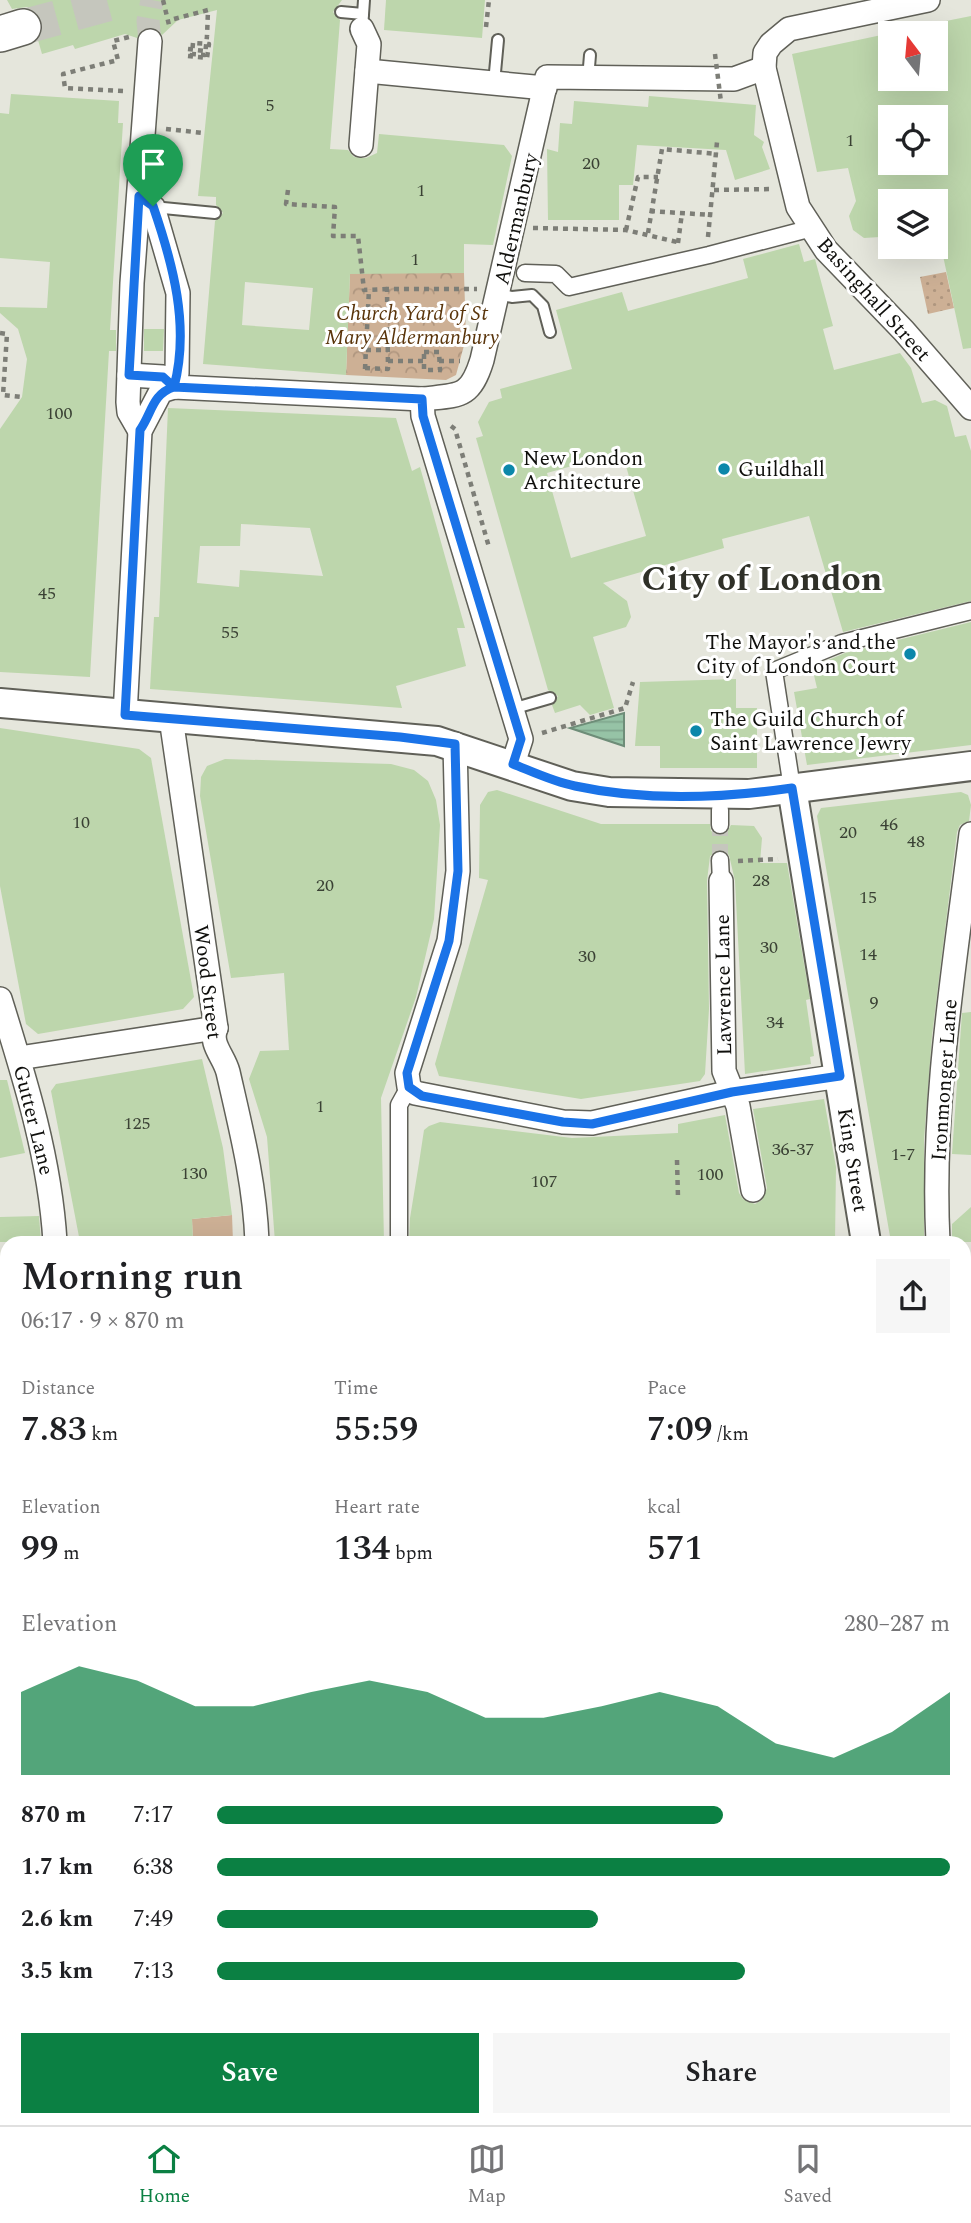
<!DOCTYPE html>
<html lang="en">
<head>
<meta charset="utf-8">
<style>
  body { margin:0; font-family:Spectral,serif; background:#f6f6f6; color:#202124; height:100vh; display:flex; flex-direction:column; font-size:26px; white-space:nowrap }
  * { box-sizing:border-box; margin:0 }
  p { font-size:23px; color:#757577 }
  .icon { flex:none; width:38px; height:38px; fill:none; stroke:currentColor; stroke-width:2; stroke-linecap:round; stroke-linejoin:round }
  .map { position:relative; flex:1; overflow:hidden }
  .details { position:absolute; left:0px; top:1236px; width:971px; height:891px; display:flex; flex-direction:column; background:#fff; border-radius:21px 21px 0 0; box-shadow:0 7px 28px #0002 }
  .details>* { flex:none }
  .needle { width:46px; rotate:344deg }
  .controls { position:absolute; left:878px; top:21px; display:grid; gap:14px }
  .controls a { display:grid; place-items:center; width:70px; height:70px; border-radius:0px; background:#fff; box-shadow:0 7px 28px #0002; font-size:35px }
  .pin { position:absolute; display:grid; place-items:center; width:60px; height:60px; color:#fff; margin:-72px -30px; border-radius:50% 50% 50% 0; rotate:-45deg; box-shadow:0 0 7px #0007 }
  .pin .icon { rotate:45deg }
  .round { display:grid; place-items:center; flex:none; width:74px; height:74px; border-radius:0px; background:#f6f6f6 }
  .overview { display:flex; align-items:center; justify-content:space-between; height:119px; padding:0 21px }
  h1 { font-size:38px; font-weight:600; line-height:52px }
  .figures { display:grid; grid-template-columns:repeat(3,1fr); gap:10px; height:119px; padding:7px 21px }
  .figures div { display:grid; align-content:center }
  .figures b { font-size:35px; font-weight:600 }
  .figures small { font-size:19px; font-weight:400 }
  .figures p { font-size:19px }
  .chart { height:196px; padding:14px 21px }
  .chart p { display:flex; justify-content:space-between }
  .chart svg { width:100%; height:126px; margin-top:7px; fill:#0b8043; opacity:.7 }
  .cta { display:flex; gap:14px; margin-top:auto; padding:14px 21px }
  .cta a { flex:1; height:80px; border-radius:0px; background:#0b8043; color:#fff; font-size:28px; font-weight:600; line-height:80px; text-align:center }
  .cta a+a { background:#f6f6f6; color:#202124 }
  ul { padding:0 21px; list-style:none; font-size:23px }
  li { display:grid; grid-template-columns:112px 84px 1fr; align-items:center; height:52px }
  li i { height:18px; border-radius:9px; background:#0b8043 }
  .tab-bar { display:flex; justify-content:space-around; align-items:center; height:98px; border-top:2px solid #e0e0e0; background:#fff; font-size:19px; color:#757577 }
  .tab-bar a { display:grid; justify-items:center; gap:4px }
  .tab-bar .on { color:#0b8043 }
  .map>svg:first-child { display:block }
</style>
</head>
<body>
<div class="map">
<svg width="971" height="2125" viewBox="0 0 971 2125">
  <defs>
    <pattern id="grass-dots" width="8" height="8" patternUnits="userSpaceOnUse" patternTransform="scale(1.75)"><rect width="8" height="8" fill="#cdb095"/><path d="M2 2h.1M6 6h.1" fill="none" stroke="#af967f" stroke-width="1.8" stroke-linecap="round"/></pattern>
    <pattern id="park-crowns" width="20" height="18" patternUnits="userSpaceOnUse" patternTransform="scale(1.75)"><rect width="20" height="18" fill="#cdb095"/><path d="M2 6a3 3 0 1 1 6 0M12 15a3 3 0 1 1 6 0" fill="none" stroke="#af967f"/></pattern>
    <pattern id="water-rules" width="6" height="5" patternUnits="userSpaceOnUse" patternTransform="scale(1.75)"><rect width="6" height="5" fill="#96c3a6"/><path d="M0 2.5h6" fill="none" stroke="#80a68e"/></pattern>
  </defs>
  <rect width="100%" height="100%" fill="#e5e6dc"/>
  <polygon fill="url(#grass-dots)" points="946,272 954,308 928,314 920,277"/>
  <polygon fill="url(#park-crowns)" points="350,273 464,273 466,338 456,375 446,380 346,375"/>
  <polygon fill="#cdb095" points="232,1215 233,1242 193,1242 192,1219"/>
  <polygon fill="url(#water-rules)" stroke="#6e8d78" stroke-width="2" points="624,713 624,746 570,728"/>
  <g fill="#bdd6ac" fill-rule="evenodd">
    <path d="M7,0H342L333,12L340,20L330,149L348,150L354,157L366,158L377,153L379,134L504,145L512,156L493,245L464,244V273L350,274L346,375L203,364L215,221L223,213L216,205V197L198,196L217,10L178,20L162,35L150,27L143,29L137,38L125,34L75,49L73,45L42,54L38,40L42,22L37,13L27,7L12,9ZM245,282L313,288L309,330L242,325Z"/>
    <polygon points="386,0 485,0 482,38 384,30"/>
    <path d="M971,16V348L963,349L936,223V201H891V225L880,237L864,238L853,230L849,216L856,201L848,168L817,172L792,54L891,33V79H936V23ZM891,117H936V163H891Z"/>
    <polygon points="11,94 119,101 118,123 123,123 110,330 116,330 116,351 109,351 90,677 0,672 0,429 22,397 27,359 18,329 0,313 0,307 47,308 50,262 0,258 0,113 9,114"/>
    <polygon points="649,96 756,105 754,135 764,142 762,147 770,169 735,180 726,150 637,145 633,185 619,185 619,220 548,220 547,149 558,152 560,123 572,124 574,101 648,107"/>
    <path d="M799,244L804,262L815,259L833,326L823,329L834,370L900,353L911,368L922,403L935,400L947,406L955,437L966,435L971,451V601L843,632L809,516L722,539L724,548L603,583L627,601L631,617L626,627L593,637L614,708L590,715L580,705L555,713L552,705L558,696L548,690L476,438L483,436L478,422L489,402L502,398L500,389L572,369L556,310L622,292L628,311L748,278L743,259ZM622,452L646,536L571,558L547,473Z"/>
    <polygon points="144,329 164,329 163,351 144,351"/>
    <path d="M168,408L396,418L412,471L420,467L465,628H457L466,666L396,686L402,708L150,689L154,617H159ZM241,524L310,528L323,576L240,570L239,587L197,583L200,546H240Z"/>
    <polygon points="971,622 971,745 807,765 794,692 817,688 812,667 845,653"/>
    <polygon points="736,679 736,708 757,708 757,768 660,768 660,746 635,746 640,682"/>
    <polygon points="0,728 139,749 151,758 194,997 183,1009 38,1034 26,1024 0,886"/>
    <polygon points="225,759 391,764 414,770 428,781 436,800 440,825 434,919 416,997 381,1098 384,1242 275,1242 267,1137 249,1079 260,1051 289,1050 284,973 231,978 200,796 201,777 207,766"/>
    <polygon points="497,790 601,824 710,824 711,831 719,835 726,834 731,825 754,826 762,838 760,863 787,863 810,999 806,1000 814,1056 810,1057 811,1064 745,1074 735,881 729,855 720,850 710,856 707,881 709,1009 705,1074 700,1081 581,1099 439,1076 435,1064 488,880 479,878 480,805 488,792"/>
    <polygon points="961,792 968,795 971,805 969,821 960,825 957,832 932,1036 924,1140 924,1242 891,1242 817,816 821,808"/>
    <polygon points="971,1012 971,1155 952,1154 962,1013"/>
    <polygon points="202,1059 223,1148 232,1215 192,1219 193,1242 80,1242 51,1091 56,1084"/>
    <polygon points="0,1080 7,1080 25,1153 0,1158"/>
    <polygon points="824,1099 836,1167 835,1242 409,1242 410,1218 419,1163 424,1130 429,1126 440,1122 572,1138 678,1133 678,1124 725,1115 739,1193 743,1199 755,1204 762,1200 767,1188 753,1109"/>
    <polygon points="971,1207 971,1242 952,1242 952,1224"/>
    <polygon points="39,1216 41,1242 0,1242 0,1217"/>
  </g>
  <g fill="none" stroke-linecap="round" stroke-linejoin="round">
    <polyline stroke="#c5c6bd" stroke-width="16" stroke-dasharray="16 8" stroke-linecap="butt" points="720,860 720,825"/>
    <polyline stroke="#c5c6bd" stroke-width="23" stroke-dasharray="23 11" stroke-linecap="butt" points="150,41 148,21 152,0"/>
    <polyline stroke="#c5c6bd" stroke-width="35" stroke-dasharray="35 18" stroke-linecap="butt" points="23,27 122,0"/>
    <g stroke="#606058" stroke-width="14">
      <g id="service">
        <polyline points="341,12 363,14"/>
        <polyline points="362,29 364,0"/>
        <polyline points="588,79 590,55"/>
        <polyline points="494,83 498,40"/>
        <polyline points="153,207 215,213"/>
        <polyline points="499,294 512,297 532,295 543,306 550,332"/>
        <polyline points="512,709 550,698"/>
      </g>
    </g>
    <g stroke="#606058" stroke-width="19">
      <g id="pedestrian">
        <polyline points="525,273 556,274 569,287 709,255 812,228"/>
        <polyline points="792,788 774,671 842,643 971,611"/>
        <polyline points="720,810 720,825"/>
        <polyline points="720,860 721,881"/>
        <polyline points="399,1242 399,1105 409,1087"/>
        <polyline points="0,1725 7,1724"/>
      </g>
    </g>
    <g stroke="#606058" stroke-width="26">
      <g id="minor">
        <polyline points="928,0 789,29 771,44 765,53 764,68 798,207 826,250 904,331 971,408"/>
        <polyline points="367,71 545,88"/>
        <polyline points="361,145 369,44 362,29"/>
        <polyline points="139,196 153,207 178,293 177,373 174,387"/>
        <polyline points="129,375 163,377 174,387"/>
        <polyline points="422,399 423,416 521,739 513,764"/>
        <polyline points="140,431 129,412 128,402 132,283 150,41"/>
        <path d="M125,715L140,431L161,391L174,387L422,399C459,395 470,399 482,360L547,77L734,79L764,68"/>
        <path d="M171,718L216,1028C209,1044 224,1056 228,1072C241,1129 255,1184 257,1242"/>
        <polyline points="455,744 458,871 449,941 407,1073 409,1087 415,1093 563,1122 592,1123 732,1092 840,1076"/>
        <polyline points="721,881 724,1071 738,1106 753,1190"/>
        <path d="M0,999C25,1079 50,1158 55,1242"/>
        <polyline points="19,1058 216,1028"/>
        <path d="M938,1242C931,1106 954,969 971,834"/>
        <polyline points="0,1308 7,1308"/>
        <polyline points="964,1523 971,1522"/>
        <polyline points="964,2090 971,2089"/>
        <polyline points="0,2105 3,2125"/>
        <polyline points="481,2119 488,2125"/>
        <polyline points="728,2119 729,2125"/>
        <polyline points="328,2125 328,2119"/>
        <polyline points="574,2125 710,2119"/>
      </g>
    </g>
    <g stroke="#606058" stroke-width="32">
      <g id="tertiary">
        <polyline points="0,703 437,741 572,786 609,792 749,794 971,766"/>
        <polyline points="792,788 866,1242"/>
        <polyline points="964,1283 971,1283"/>
        <polyline points="964,1736 971,1752"/>
        <polyline points="0,1929 7,1929"/>
        <polyline points="964,1960 971,1960"/>
        <polyline points="220,2119 221,2125"/>
        <polyline points="423,2125 432,2119"/>
      </g>
    </g>
    <g stroke="#606058" stroke-width="38">
      <polyline id="primary" points="0,34 23,27"/>
    </g>
    <g stroke="#7d7e77" stroke-width="4.5" stroke-dasharray="5 5" stroke-linecap="butt">
      <polyline points="174,19 208,10 207,36"/>
      <polyline points="486,27 489,0"/>
      <polyline points="188,49 205,51"/>
      <polyline points="188,56 207,58 209,44 193,43"/>
      <polyline points="123,91 65,88 63,74 118,60 113,41 129,37"/>
      <polyline points="166,129 204,133"/>
      <polyline points="288,190 286,204 335,207 333,236 358,236 364,290 387,289"/>
      <polyline points="714,190 772,189"/>
      <polyline points="650,211 711,215"/>
      <polyline points="533,228 626,230 677,242"/>
      <polyline points="626,230 638,177 658,177"/>
      <polyline points="648,233 662,149 717,154"/>
      <polyline points="708,237 717,142"/>
      <polyline points="678,243 682,213"/>
      <polyline points="0,333 7,334 3,395 22,397"/>
      <polyline points="366,350 388,350"/>
      <polygon points="424,352 439,352 440,370 424,370"/>
      <polyline points="388,361 424,361"/>
      <polyline points="439,361 460,361"/>
      <polyline points="365,368 388,369 387,289 477,289"/>
      <polyline points="365,369 369,289"/>
      <polyline points="451,426 455,429 489,547"/>
      <polyline points="542,733 625,708 633,682"/>
      <polyline points="738,861 778,859"/>
      <polyline points="677,1160 678,1198"/>
      <polyline points="0,1531 7,1530"/>
    </g>
    <use href="#service" stroke="#fff" stroke-width="10"/>
    <use href="#pedestrian" stroke="#fff" stroke-width="16"/>
    <use href="#minor" stroke="#fff" stroke-width="23"/>
    <use href="#tertiary" stroke="#fff" stroke-width="28"/>
    <use href="#primary" stroke="#fff" stroke-width="35"/>
    <g stroke="#7d7e77" stroke-width="4.5" stroke-dasharray="5 5" stroke-linecap="butt">
      <polyline points="163,0 169,25"/>
      <polyline points="193,43 192,54 205,55 207,36"/>
      <polyline points="715,54 721,102"/>
    </g>
  </g>
  <g fill="none" stroke-linecap="round" stroke-linejoin="round">
    <g stroke="#fff" stroke-width="14">
      <path id="route" d="M153,206C173,264 190,326 174,387C152,394 152,413 140,430L125,715L400,737L455,744L458,871L449,941L407,1073L409,1087L422,1096L563,1122L592,1124L732,1092L840,1076L792,788C723,798 644,801 575,786C554,782 533,772 513,764L521,739L423,416L422,399L174,387L163,377L129,375L139,196L153,206"/>
    </g>
    <use href="#route" stroke="#1a73e8" stroke-width="9"/>
  </g>
  <g fill="#0b87aa" stroke="#fff" stroke-width="2.5">
    <circle cx="724" cy="469" r="7"/>
    <circle cx="509" cy="470" r="7"/>
    <circle cx="910" cy="654" r="7"/>
    <circle cx="696" cy="731" r="7"/>
  </g>
  <g text-anchor="middle" stroke-width="6" stroke-linejoin="round" paint-order="stroke">
    <g font-size="18" fill="#3a4134">
      <text x="270" y="111">5</text>
      <text x="850" y="146">1</text>
      <text x="591" y="169">20</text>
      <text x="421" y="196">1</text>
      <text x="415" y="265">1</text>
      <text x="59" y="419">100</text>
      <text x="47" y="599">45</text>
      <text x="230" y="638">55</text>
      <text x="81" y="828">10</text>
      <text x="889" y="830">46</text>
      <text x="848" y="838">20</text>
      <text x="916" y="847">48</text>
      <text x="761" y="886">28</text>
      <text x="325" y="891">20</text>
      <text x="868" y="903">15</text>
      <text x="769" y="953">30</text>
      <text x="868" y="960">14</text>
      <text x="587" y="962">30</text>
      <text x="874" y="1008">9</text>
      <text x="775" y="1028">34</text>
      <text x="320" y="1112">1</text>
      <text x="137" y="1129">125</text>
      <text x="793" y="1155">36-37</text>
      <text x="903" y="1160">1-7</text>
      <text x="194" y="1179">130</text>
      <text x="710" y="1180">100</text>
      <text x="544" y="1187">107</text>
    </g>
    <g font-size="21" fill="#0f0f0c" stroke="#fff">
      <text transform="translate(516 219) rotate(-77)" y="7">Aldermanbury</text>
      <text transform="translate(874 299) rotate(48)" y="7">Basinghall Street</text>
      <text transform="translate(208 982) rotate(83)" y="7">Wood Street</text>
      <text transform="translate(723 985) rotate(-91)" y="7">Lawrence Lane</text>
      <text transform="translate(944 1080) rotate(-86)" y="7">Ironmonger Lane</text>
      <text transform="translate(34 1120) rotate(76)" y="7">Gutter Lane</text>
      <text transform="translate(853 1160) rotate(81)" y="7">King Street</text>
    </g>
    <g font-size="21" font-style="italic" fill="#59340a" stroke="#fff">
      <text x="412" y="320">Church Yard of St<tspan x="412" dy="24">Mary Aldermanbury</tspan></text>
    </g>
    <g font-size="21" fill="#0f0f0c" stroke="#fff" text-anchor="start">
      <text x="523" y="465">New London<tspan x="523" dy="24">Architecture</tspan></text>
      <text x="738" y="476">Guildhall</text>
      <text x="896" y="649" text-anchor="end">The Mayor's and the<tspan x="896" dy="24">City of London Court</tspan></text>
      <text x="710" y="726">The Guild Church of<tspan x="710" dy="24">Saint Lawrence Jewry</tspan></text>
    </g>
    <g font-size="35" font-weight="bold" fill="#2f3028" stroke="#fff">
      <text x="762" y="590">City of London</text>
    </g>
  </g>
</svg>
<div class="controls">
<a><svg class="needle" viewBox="-14 -14 28 28"><path d="M0-13l5 13h-10z" fill="#e53935"/><path d="M0 13l5-13h-10z" fill="#757577"/></svg></a>
<a><svg class="icon" aria-label="locate" viewBox="0 0 24 24"><circle cx="12" cy="12" r="6"/><path d="M12 2v4M12 18v4M2 12h4M18 12h4"/></svg></a>
<a><svg class="icon" aria-label="layers" viewBox="0 0 24 24"><path d="M12 4l9 5-9 5-9-5zM3 14l9 5 9-5"/></svg></a>
</div>
<div class="pin" style="left:153px;top:206px;background:#1e9e55"><svg class="icon" aria-label="arrive" viewBox="0 0 24 24"><path d="M6 21V4h12l-3 4 3 4H6"/></svg></div>
<section class="details">
<div class="overview"><div><h1>Morning run</h1><p>06:17 · 9 × 870 m</p></div><a class="round"><svg class="icon" aria-label="share" viewBox="0 0 24 24"><path d="M12 15V3M7 8l5-5 5 5M5 13v7h14v-7"/></svg></a></div>
<div class="figures">
<div><p>Distance</p><b>7.83<small> km</small></b></div>
<div><p>Time</p><b>55:59</b></div>
<div><p>Pace</p><b>7:09<small> /km</small></b></div>
</div>
<div class="figures">
<div><p>Elevation</p><b>99<small> m</small></b></div>
<div><p>Heart rate</p><b>134<small> bpm</small></b></div>
<div><p>kcal</p><b>571</b></div>
</div>
<div class="chart"><p><span>Elevation</span>280–287 m</p>
<svg viewBox="0 0 160 44" preserveAspectRatio="none"><path d="M0 44V15L10 6L20 11L30 20L40 20L50 15L60 11L70 15L80 24L90 24L100 20L110 15L120 20L130 33L140 38L150 29L160 15V44z"/></svg>
</div>
<ul>
<li><b>870 m</b>7:17<i style="width:69%"></i></li>
<li><b>1.7 km</b>6:38<i style="width:100%"></i></li>
<li><b>2.6 km</b>7:49<i style="width:52%"></i></li>
<li><b>3.5 km</b>7:13<i style="width:72%"></i></li>
</ul>
<div class="cta"><a>Save</a><a>Share</a></div>
</section>
</div>
<nav class="tab-bar">
<a class="on"><svg class="icon" aria-label="home" viewBox="0 0 24 24"><path d="M3 11l9-7 9 7M6 9v11h12V9"/></svg>Home</a>
<a><svg class="icon" aria-label="map" viewBox="0 0 24 24"><path d="M3 6l6-2 6 2 6-2v14l-6 2-6-2-6 2zM9 4v14M15 6v14"/></svg>Map</a>
<a><svg class="icon" aria-label="saved" viewBox="0 0 24 24"><path d="M7 4h10v16l-5-4-5 4z"/></svg>Saved</a>
</nav>
</body>
</html>
